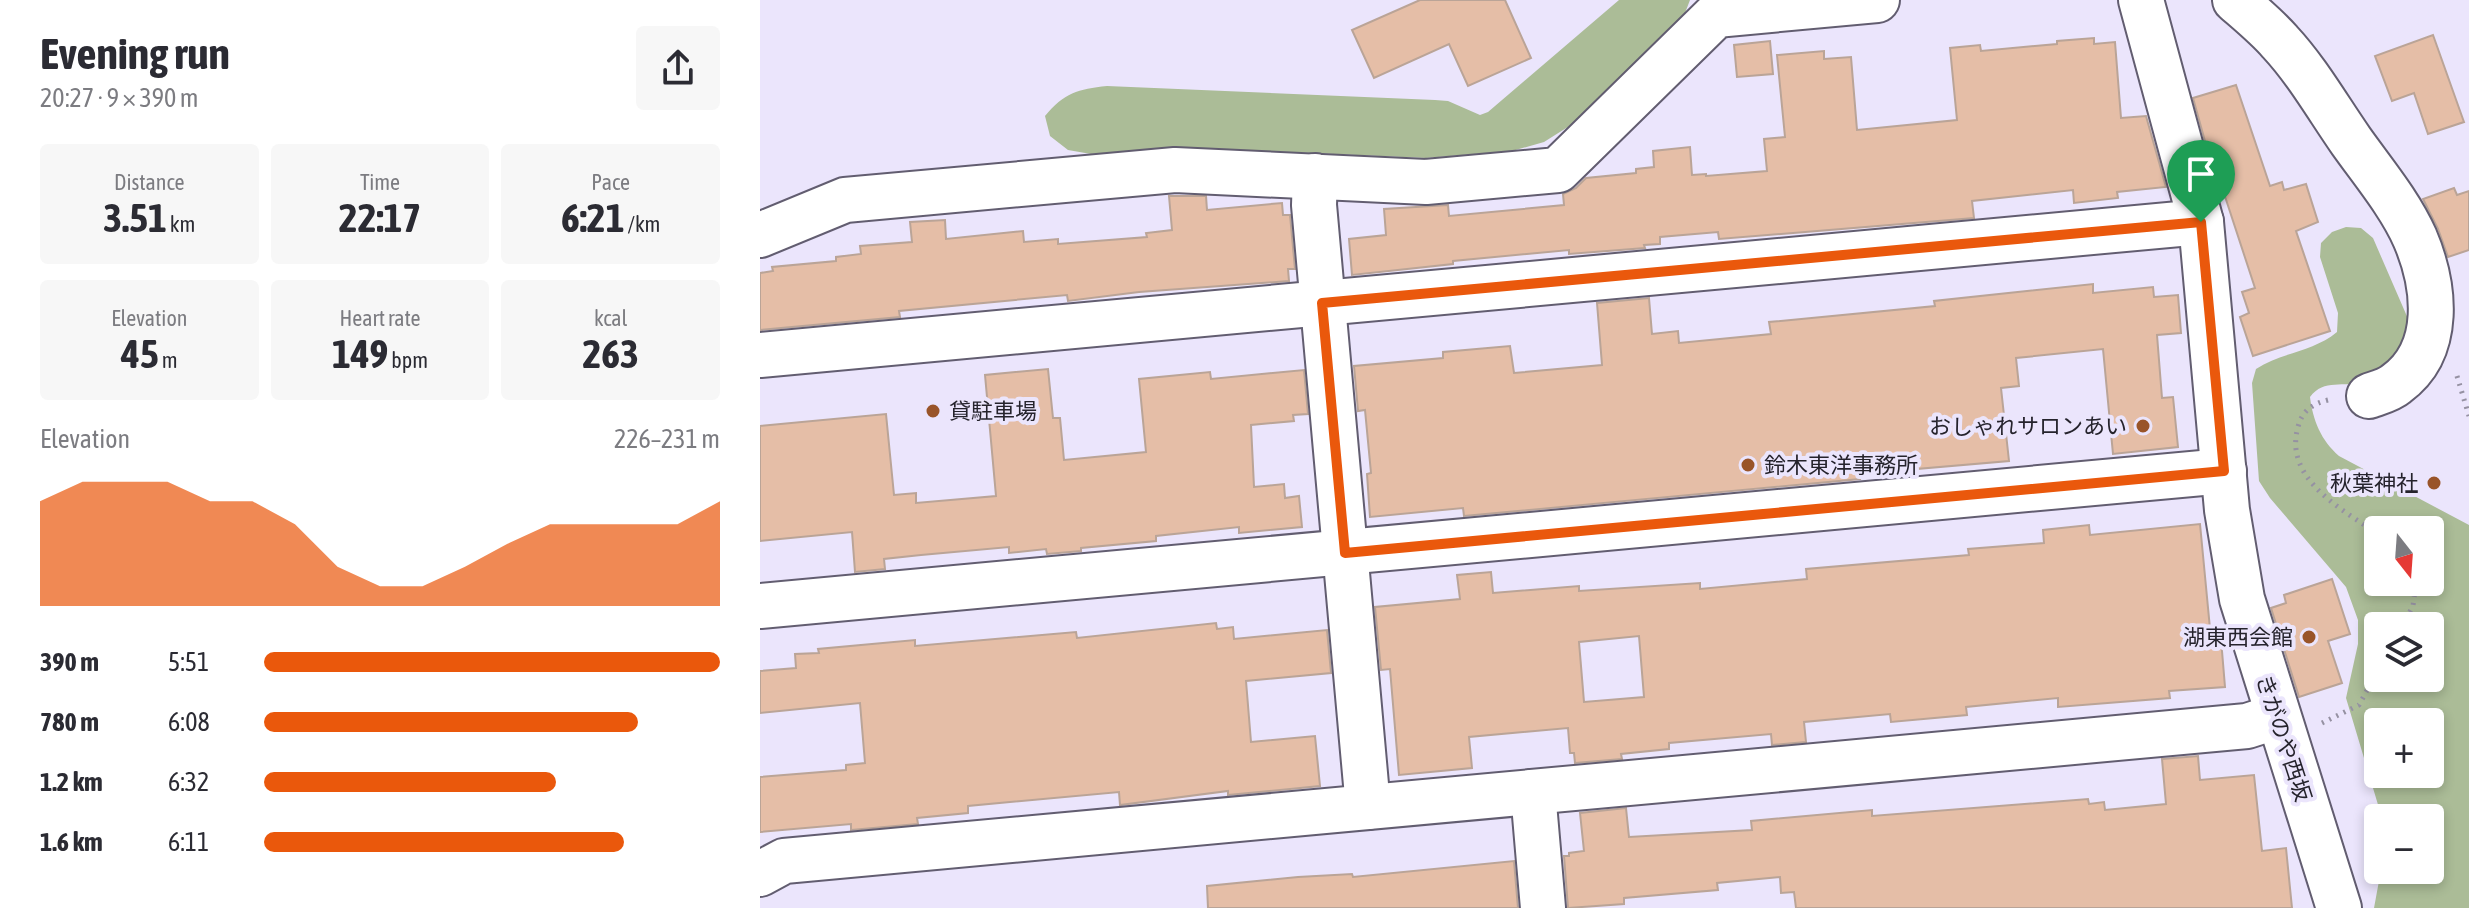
<!DOCTYPE html>
<html lang="en">
<head>
<meta charset="utf-8">
<style>
  body { margin:0; font-family:"Asap Condensed","Noto Sans JP",sans-serif; background:#f7f7f7; color:#2b2b33; height:100vh; display:flex; flex-direction:column; font-size:30px; white-space:nowrap }
  * { box-sizing:border-box; margin:0 }
  p { font-size:26px; color:#7c7c81 }
  .icon { flex:none; width:44px; height:44px; fill:none; stroke:currentColor; stroke-width:2; stroke-linecap:round; stroke-linejoin:round }
  .map { position:relative; flex:1; overflow:hidden }
  .panel { display:flex; flex-direction:column; background:#fff; width:760px }
  .panel>* { flex:none }
  .needle { width:52px; rotate:163deg }
  .buttons { position:absolute; left:1604px; top:516px; display:grid; gap:16px }
  .buttons a { display:grid; place-items:center; width:80px; height:80px; border-radius:8px; background:#fff; box-shadow:0 4px 12px #0003; font-size:40px }
  .pin { position:absolute; display:grid; place-items:center; width:68px; height:68px; color:#fff; margin:-82px -34px; border-radius:50% 50% 50% 0; rotate:-45deg; box-shadow:0 0 8px #0007 }
  .pin .icon { rotate:45deg }
  .round { display:grid; place-items:center; flex:none; width:84px; height:84px; border-radius:8px; background:#f7f7f7 }
  .overview { display:flex; align-items:center; justify-content:space-between; height:136px; padding:0 40px }
  h1 { font-size:44px; font-weight:700; line-height:60px }
  .figures { display:grid; grid-template-columns:repeat(3,1fr); gap:12px; height:136px; padding:8px 40px }
  .figures div { display:grid; align-content:center; border-radius:8px; background:#f7f7f7; text-align:center }
  .figures b { font-size:40px; font-weight:700 }
  .figures small { font-size:22px; font-weight:400 }
  .figures p { font-size:22px }
  .chart { height:224px; padding:16px 40px }
  .chart p { display:flex; justify-content:space-between }
  .chart svg { width:100%; height:144px; margin-top:8px; fill:#ea580c; opacity:.7 }
  ul { padding:0 40px; list-style:none; font-size:26px }
  li { display:grid; grid-template-columns:128px 96px 1fr; align-items:center; height:60px }
  li i { height:20px; border-radius:10px; background:#ea580c }
  main { display:flex; flex:1; min-height:0 }
  .map>svg:first-child { display:block }
</style>
</head>
<body>
<main>
<section class="panel">
<div class="overview"><div><h1>Evening run</h1><p>20:27 · 9 × 390 m</p></div><a class="round"><svg class="icon" aria-label="share" viewBox="0 0 24 24"><path d="M12 15V3M7 8l5-5 5 5M5 13v7h14v-7"/></svg></a></div>
<div class="figures">
<div><p>Distance</p><b>3.51<small> km</small></b></div>
<div><p>Time</p><b>22:17</b></div>
<div><p>Pace</p><b>6:21<small> /km</small></b></div>
</div>
<div class="figures">
<div><p>Elevation</p><b>45<small> m</small></b></div>
<div><p>Heart rate</p><b>149<small> bpm</small></b></div>
<div><p>kcal</p><b>263</b></div>
</div>
<div class="chart"><p><span>Elevation</span>226–231 m</p>
<svg viewBox="0 0 160 44" preserveAspectRatio="none"><path d="M0 44V12L10 6L20 6L30 6L40 12L50 12L60 19L70 32L80 38L90 38L100 32L110 25L120 19L130 19L140 19L150 19L160 12V44z"/></svg>
</div>
<ul>
<li><b>390 m</b>5:51<i style="width:100%"></i></li>
<li><b>780 m</b>6:08<i style="width:82%"></i></li>
<li><b>1.2 km</b>6:32<i style="width:64%"></i></li>
<li><b>1.6 km</b>6:11<i style="width:79%"></i></li>
</ul>
</section>
<div class="map">
<svg width="1709" height="908" viewBox="0 0 1709 908">
  <rect width="100%" height="100%" fill="#ebe5fc"/>
  <g fill="#abbc97" fill-rule="evenodd">
    <path d="M859,0H930L925,13L811,125L784,142L752,151L666,158L415,147L331,154L308,150L290,136L285,116C304,93 318,89 347,86L675,100L688,101L720,115L728,112Z"/>
    <path d="M1586,227L1601,228L1613,238L1649,321V347C1638,356 1616,378 1603,382C1584,388 1564,378 1550,397C1553,421 1561,440 1579,456L1709,525V908H1614L1621,870H1670V818H1622L1586,698L1598,644V620L1586,587L1510,498L1499,481L1492,383L1496,369C1522,352 1553,352 1577,332L1578,313L1560,257L1561,243L1572,232ZM1618,530H1670V582H1618ZM1618,626H1670V678H1618ZM1618,722H1670V774H1618Z"/>
  </g>
  <g fill="#e5bea7" stroke="#baa497" stroke-width="2" fill-rule="evenodd">
    <polygon points="660,0 745,0 771,58 708,86 689,44 614,78 592,30"/>
    <polygon points="1673,35 1704,122 1668,134 1654,93 1632,101 1615,56"/>
    <polygon points="1334,38 1334,44 1355,42 1361,118 1386,116 1406,187 1357,192 1358,198 1314,203 1313,190 1212,201 1214,218 959,239 958,232 900,237 900,244 884,245 885,248 809,254 809,250 693,261 693,264 592,275 589,239 626,235 624,209 688,205 689,216 804,205 803,194 816,188 826,178 876,173 876,169 894,167 893,151 930,147 932,175 946,174 946,176 1007,171 1004,139 1025,137 1017,55 1064,51 1064,59 1091,57 1097,130 1197,120 1190,48 1220,45 1221,51 1297,44 1297,41"/>
    <polygon points="1010,41 1013,74 977,77 974,45"/>
    <polygon points="1476,85 1510,186 1522,182 1524,190 1546,184 1558,222 1536,231 1570,331 1493,356 1480,317 1489,313 1482,292 1495,288 1456,169 1453,170 1433,98"/>
    <polygon points="1694,188 1697,195 1709,191 1709,250 1688,257 1678,229 1663,199"/>
    <polygon points="409,196 446,196 447,210 522,203 523,215 530,215 535,269 528,269 529,281 379,292 308,301 307,295 139,311 140,317 0,330 0,273 13,271 12,267 76,261 76,257 101,254 100,246 152,242 150,222 185,220 186,239 263,231 264,242 298,239 298,244 387,237 386,233 412,230"/>
    <polygon points="1333,284 1333,293 1393,287 1394,297 1418,295 1421,333 1397,335 1402,398 1413,397 1418,447 1353,454 1343,349 1256,358 1259,386 1241,388 1249,461 1099,474 1100,479 704,516 703,508 610,517 607,474 611,473 605,410 598,411 594,366 683,358 683,352 750,346 754,373 842,365 837,303 889,298 892,334 918,331 919,343 1011,334 1009,322 1175,306 1174,301"/>
    <polygon points="288,369 293,418 300,418 304,460 386,452 379,379 450,372 451,379 544,370 548,414 533,415 534,421 491,425 494,487 524,484 525,498 539,496 542,527 479,533 479,527 396,536 396,541 321,548 321,551 287,554 286,549 249,553 249,547 161,555 124,559 125,569 95,572 92,532 0,541 0,426 126,414 134,495 156,493 156,503 236,496 225,375"/>
    <path d="M1440,524L1451,639H1461L1465,687L1409,691L1410,698L1298,707V698L1206,707L1207,715L1131,722L1130,714L1044,722L1046,742L1012,745L1011,734L909,743V749L861,754L862,759L815,763L814,753H810L808,728L709,737L712,768L639,775L630,669L621,670L615,607L700,599L697,575L731,572L733,593L819,586V591L940,583V589L1047,579L1046,569L1209,555L1208,549L1284,543L1283,530L1329,525L1330,535ZM879,636L884,697L824,702L819,642Z"/>
    <polygon points="1572,579 1590,634 1568,641 1582,683 1539,697 1511,608 1526,603 1524,595"/>
    <polygon points="456,623 457,629 473,627 474,639 567,630 571,673 486,681 491,742 555,736 560,786 468,795 468,791 360,805 359,792 208,806 208,813 157,818 158,824 91,830 91,824 0,832 0,777 86,770 86,765 105,763 100,703 0,713 0,671 36,668 35,654 59,653 58,649 155,640 155,646 316,632 317,638"/>
    <polygon points="1438,756 1440,780 1494,775 1502,851 1526,848 1532,908 1036,908 1034,892 1021,893 1020,877 957,883 958,890 864,898 864,904 808,908 804,856 809,856 809,853 824,851 820,813 866,808 869,837 992,830 991,821 1112,810 1112,816 1328,799 1329,804 1344,802 1345,810 1406,804 1402,759"/>
    <polygon points="754,861 758,908 448,908 447,886 538,877 592,874 593,877"/>
  </g>
  <g fill="none" stroke-linecap="round" stroke-linejoin="round">
    <g stroke="#625d70" stroke-width="48">
      <g id="minor">
        <polyline points="1381,0 1441,222 1467,510 1482,599 1579,908"/>
        <path d="M1475,0C1491,14 1507,27 1520,42C1547,71 1568,108 1591,141C1613,172 1640,204 1655,238C1675,285 1683,350 1636,384C1629,390 1617,393 1609,396"/>
        <polyline points="555,176 554,205 608,807"/>
        <polyline points="0,235 85,200 415,170 666,182 798,170 956,15 1117,0"/>
        <polyline points="0,355 1441,222"/>
        <polyline points="0,606 1464,471"/>
        <polyline points="773,792 783,908"/>
        <polyline points="0,874 24,861 1487,726 1518,716"/>
      </g>
    </g>
    <g stroke="#9591a2" stroke-width="5" stroke-dasharray="2 6" stroke-linecap="butt">
      <polyline points="1697,376 1709,416"/>
      <path d="M1568,400C1552,404 1542,411 1538,427C1523,479 1583,510 1618,534"/>
      <polyline points="1642,626 1653,606 1656,582"/>
      <polyline points="1562,723 1599,705 1618,670"/>
    </g>
    <use href="#minor" stroke="#fff" stroke-width="44"/>
  </g>
  <g fill="none" stroke-linecap="round" stroke-linejoin="round">
    <g stroke="#fff" stroke-width="16">
      <polygon id="route" points="1441,222 1464,471 585,553 562,303"/>
    </g>
    <use href="#route" stroke="#ea580c" stroke-width="10"/>
  </g>
  <g fill="#995429" stroke="#ebe5fc" stroke-width="3">
    <circle cx="173" cy="411" r="8"/>
    <circle cx="1383" cy="426" r="8"/>
    <circle cx="988" cy="465" r="8"/>
    <circle cx="1674" cy="483" r="8"/>
    <circle cx="1549" cy="637" r="8"/>
  </g>
  <g text-anchor="middle" stroke-width="8" stroke-linejoin="round" paint-order="stroke">
    <g font-size="22" fill="#25232c" stroke="#ebe5fc" text-anchor="end">
      <text x="189" y="419" text-anchor="start">貸駐車場</text>
      <text x="1367" y="434">おしゃれサロンあい</text>
      <text x="1004" y="473" text-anchor="start">鈴木東洋事務所</text>
      <text x="1658" y="491">秋葉神社</text>
      <text x="1533" y="645">湖東西会館</text>
    </g>
    <g font-size="22" fill="#25232c" stroke="#ebe5fc">
      <text transform="translate(1524 738) rotate(72)" y="8">きがのや西坂</text>
    </g>
  </g>
</svg>
<div class="buttons">
<a><svg class="needle" viewBox="-14 -14 28 28"><path d="M0-13l5 13h-10z" fill="#e53935"/><path d="M0 13l5-13h-10z" fill="#7c7c81"/></svg></a>
<a><svg class="icon" aria-label="layers" viewBox="0 0 24 24"><path d="M12 4l9 5-9 5-9-5zM3 14l9 5 9-5"/></svg></a>
<a>+</a>
<a>−</a>
</div>
<div class="pin" style="left:1441px;top:222px;background:#1e9e55"><svg class="icon" aria-label="arrive" viewBox="0 0 24 24"><path d="M6 21V4h12l-3 4 3 4H6"/></svg></div>
</div>
</main>
</body>
</html>
